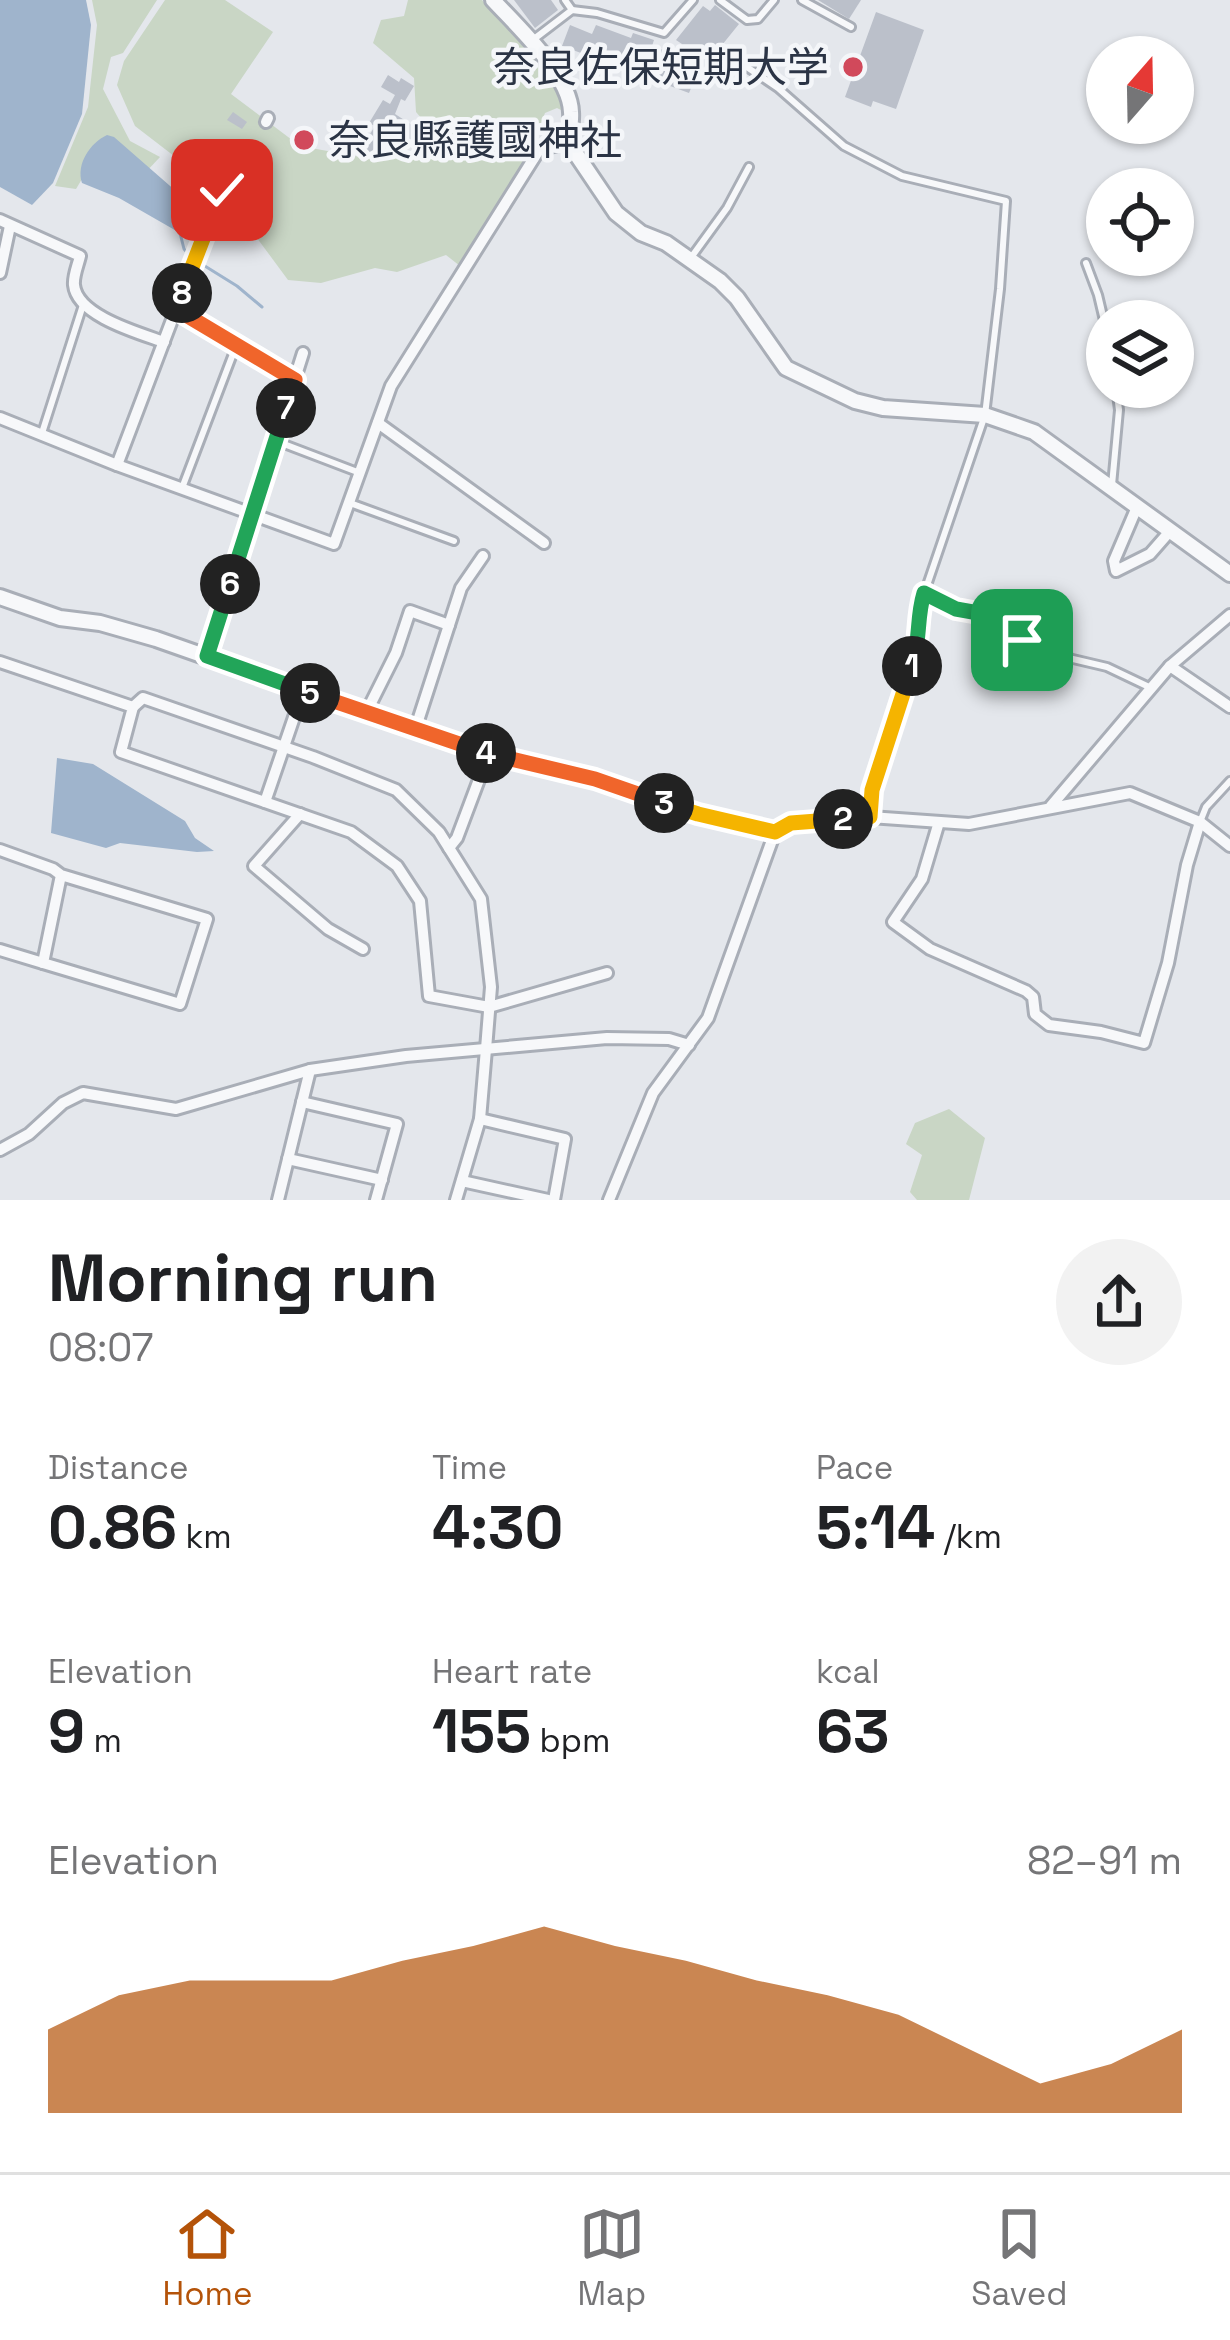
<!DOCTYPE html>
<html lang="en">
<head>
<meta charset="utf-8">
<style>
  body { margin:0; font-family:"Space Grotesk","Noto Sans JP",sans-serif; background:#f2f2f2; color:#202124; height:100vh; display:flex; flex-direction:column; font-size:45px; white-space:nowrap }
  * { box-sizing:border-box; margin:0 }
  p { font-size:39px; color:#757577 }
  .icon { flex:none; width:66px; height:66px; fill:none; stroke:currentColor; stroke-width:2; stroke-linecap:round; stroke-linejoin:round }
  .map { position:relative; height:1200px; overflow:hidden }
  .details { display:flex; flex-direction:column; background:#fff; flex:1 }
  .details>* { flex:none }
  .needle { width:78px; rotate:20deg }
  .fabs { position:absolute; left:1086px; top:36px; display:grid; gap:24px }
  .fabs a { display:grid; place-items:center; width:108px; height:108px; border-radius:50%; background:#fff; box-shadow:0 3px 9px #0004; font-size:60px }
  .pin { position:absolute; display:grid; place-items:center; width:102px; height:102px; color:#fff; margin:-51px; border-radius:24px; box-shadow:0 6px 18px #0006 }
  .km { position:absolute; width:60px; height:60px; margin:-30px; border-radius:50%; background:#222; color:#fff; font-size:33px; line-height:60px; text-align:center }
  .round { display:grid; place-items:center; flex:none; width:126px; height:126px; border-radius:63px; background:#f2f2f2 }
  .headline { display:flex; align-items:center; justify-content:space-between; height:204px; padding:0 48px }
  h1 { font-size:66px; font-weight:600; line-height:90px }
  .metrics { display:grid; grid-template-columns:repeat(3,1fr); gap:18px; height:204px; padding:12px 48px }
  .metrics div { display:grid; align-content:center }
  .metrics b { font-size:60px; font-weight:600 }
  .metrics small { font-size:33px; font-weight:400 }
  .metrics p { font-size:33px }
  .chart { height:336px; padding:24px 48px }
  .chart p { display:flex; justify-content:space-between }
  .chart svg { width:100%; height:216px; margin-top:12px; fill:#b45309; opacity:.7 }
  .menu { display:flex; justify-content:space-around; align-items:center; height:168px; border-top:3px solid #e0e0e0; background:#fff; font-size:33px; color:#757577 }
  .menu a { display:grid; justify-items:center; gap:6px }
  .menu .current { color:#b45309 }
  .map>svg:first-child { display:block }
</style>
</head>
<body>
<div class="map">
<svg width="1230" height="1200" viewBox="0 0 1230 1200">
  <rect width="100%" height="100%" fill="#e4e7ec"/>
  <g fill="#c9d6c5">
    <polygon points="92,0 157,0 123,53 111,57 103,89 130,141 160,157 144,174 107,137 76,189 55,186 88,107 97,25"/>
    <polygon points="165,0 225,0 273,32 231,94 300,146 377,160 395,146 419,156 435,134 416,112 414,78 373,43 381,20 404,16 408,0 482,0 564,92 567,113 557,108 545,113 537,134 538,147 460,266 446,255 397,272 375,268 321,283 288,280 226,196 135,126 117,85 124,61"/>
    <polygon points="949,1109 985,1138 969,1200 917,1200 910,1192 922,1155 906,1144 915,1123"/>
  </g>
  <g fill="#9fb4cc">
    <polygon points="0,0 86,0 91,25 82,114 53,183 32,205 0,187"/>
    <path d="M107,135L114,137L185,199C190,211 187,223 180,233L119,198L82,183C76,164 90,143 107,135Z"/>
    <polygon points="57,758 93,764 185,821 195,838 214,851 197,852 120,843 106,848 51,833"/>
  </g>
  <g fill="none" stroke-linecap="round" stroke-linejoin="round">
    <g stroke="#9fb4cc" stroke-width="3">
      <polyline points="180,233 184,249 192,258"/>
      <polyline points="200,263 237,286 262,307"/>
    </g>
  </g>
  <g fill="#bbc0ca">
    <polygon points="514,0 551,0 558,10 535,28"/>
    <polygon points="818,0 861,0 849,19"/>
    <polygon points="715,5 739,24 701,71 676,51 682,44 676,40 703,6 710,11"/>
    <polygon points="876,12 924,30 896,109 873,101 871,107 845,97"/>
    <polygon points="570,25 592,34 596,25 631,38 633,33 654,40 652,46 675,54 671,65 697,74 689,93 562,46"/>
    <polygon points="388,75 399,82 401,78 414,86 405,101 401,99 395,114 426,134 420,145 388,126 385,132 381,130 377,137 380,138 370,155 356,147 359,142 350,137 356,126 370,134 375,126 369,123 383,100 390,104 395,95 381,87"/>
    <polygon points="233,112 247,122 242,129 227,120"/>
  </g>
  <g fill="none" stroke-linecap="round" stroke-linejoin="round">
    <g stroke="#a9aeb7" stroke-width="12">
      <g id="service">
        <polyline points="565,0 572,10"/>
        <polyline points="720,0 747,20 758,19 774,0"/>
        <polyline points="802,0 851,27"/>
        <polyline points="534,39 572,10 597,13 664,33 693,0"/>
        <polyline points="735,59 778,88 844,146 902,176 1006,201 1000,289 985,415 924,594 955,609 984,614 1022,640 1073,659 1107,667 1149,687"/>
        <polyline points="690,259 727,208 749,167"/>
        <polyline points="1086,263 1098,295 1107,333"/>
        <polyline points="42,433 83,305"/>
        <polyline points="276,441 360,473"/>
        <polyline points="1112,485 1119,410 1116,387"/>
        <polyline points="182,488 236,346"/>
        <polyline points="350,503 454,541"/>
        <polyline points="870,815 872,790 920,642 918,613 924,594"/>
        <polyline points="1200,822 1206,807 1230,781"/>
      </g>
    </g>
    <g stroke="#a9aeb7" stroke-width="16">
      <g id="minor">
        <polyline points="266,122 268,118"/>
        <path d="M0,220L80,256C78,265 73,276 74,285C77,316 139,333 164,342"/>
        <polyline points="0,273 10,226"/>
        <polyline points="176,309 295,380"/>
        <polyline points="0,418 117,465 334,544 391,386 539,150 568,142"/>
        <polyline points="378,423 544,543"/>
        <polyline points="117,465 211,217 215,199 247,151"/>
        <polyline points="1137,507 1114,561 1116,571 1150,554 1171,530"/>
        <polyline points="207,656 303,353"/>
        <polyline points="0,662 133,707 121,752 351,832 397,866 420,901 429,996 489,1007 607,973"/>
        <polyline points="1170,666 1230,707"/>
        <polyline points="133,707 143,698 313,757 396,790 439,832 481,899 491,987 486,1049 480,1119 456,1200"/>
        <polyline points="366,713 396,653 410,611 449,625"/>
        <polyline points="415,730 461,588 483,556"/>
        <polyline points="265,802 303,691"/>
        <polyline points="1051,806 1170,666 1230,615"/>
        <polyline points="300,814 254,866 328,929 363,949"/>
        <polyline points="939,822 922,879 893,922 930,949 1026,991 1033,997 1035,1014 1049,1025 1101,1032 1144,1043 1168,963 1187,865 1200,822"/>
        <polyline points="449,848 457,838 489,753"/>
        <polyline points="0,850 53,869 61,875 207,919 180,1004 43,963 61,875"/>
        <polyline points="0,950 43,963"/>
        <polyline points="302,1102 397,1124 376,1200"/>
        <polyline points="480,1119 565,1139 554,1200"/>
        <polyline points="0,1150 29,1134 63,1103 83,1093 176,1109 310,1070 406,1056 607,1038 669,1039 689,1045"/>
        <polyline points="288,1159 382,1180"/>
        <polyline points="462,1181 548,1200"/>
        <polyline points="278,1200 310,1070"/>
        <polyline points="609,1200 653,1093 708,1018 775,832 791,823 870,817 969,824 1130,793 1200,822 1230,846"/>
      </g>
    </g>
    <g stroke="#a9aeb7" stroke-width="20">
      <g id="tertiary">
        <path d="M493,0C517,26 570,75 571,112C572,122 569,132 568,142L616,213L641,233L666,243L720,281L737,298L786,368L855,401L883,408L985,415L1034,432L1230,574"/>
        <polyline points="0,597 60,618 100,623 156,639 415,730 489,753 595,779 698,815 775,832"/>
      </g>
    </g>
    <use href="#service" stroke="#f7f8fa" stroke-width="6"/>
    <use href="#minor" stroke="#f7f8fa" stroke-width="10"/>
    <use href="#tertiary" stroke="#f7f8fa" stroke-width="14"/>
  </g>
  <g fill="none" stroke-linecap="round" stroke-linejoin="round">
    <g stroke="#fff" stroke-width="24">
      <path id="split-1" d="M912,666C921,639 916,619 924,593L956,609L984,614L1022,640"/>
    </g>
    <g stroke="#fff" stroke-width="24">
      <polyline id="split-2" points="843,819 870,817 872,790 912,666"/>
    </g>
    <g stroke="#fff" stroke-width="24">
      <polyline id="split-3" points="664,803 698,814 775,832 791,823 843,819"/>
    </g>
    <g stroke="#fff" stroke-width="24">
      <polyline id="split-4" points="486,753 595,779 664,803"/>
    </g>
    <g stroke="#fff" stroke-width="24">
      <polyline id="split-5" points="310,693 486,753"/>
    </g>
    <g stroke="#fff" stroke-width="24">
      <polyline id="split-6" points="230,584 207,656 310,693"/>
    </g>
    <g stroke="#fff" stroke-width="24">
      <polyline id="split-7" points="230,584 286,408"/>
    </g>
    <g stroke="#fff" stroke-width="24">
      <polyline id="split-8" points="182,293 176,309 295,380 286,408"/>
    </g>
    <g stroke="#fff" stroke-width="24">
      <polyline id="split-9" points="182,293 211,218 215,199 222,190"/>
    </g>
    <use href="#split-1" stroke="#22a559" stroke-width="15"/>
    <use href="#split-2" stroke="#f5b400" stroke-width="15"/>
    <use href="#split-3" stroke="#f5b400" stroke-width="15"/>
    <use href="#split-4" stroke="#f0652b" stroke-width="15"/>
    <use href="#split-5" stroke="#f0652b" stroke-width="15"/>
    <use href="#split-6" stroke="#22a559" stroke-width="15"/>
    <use href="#split-7" stroke="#22a559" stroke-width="15"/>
    <use href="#split-8" stroke="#f0652b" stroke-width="15"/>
    <use href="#split-9" stroke="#f5b400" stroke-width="15"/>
  </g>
  <g fill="#d1495b" stroke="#f4f6f9" stroke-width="4.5">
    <circle cx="853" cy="67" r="12"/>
    <circle cx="304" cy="140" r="12"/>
  </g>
  <g text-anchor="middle" stroke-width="9" stroke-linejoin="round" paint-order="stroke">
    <g font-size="42" fill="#2b3445" stroke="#f4f6f9" text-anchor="end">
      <text x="829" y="82">奈良佐保短期大学</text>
      <text x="328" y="155" text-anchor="start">奈良縣護國神社</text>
    </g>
  </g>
</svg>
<div class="fabs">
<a><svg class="needle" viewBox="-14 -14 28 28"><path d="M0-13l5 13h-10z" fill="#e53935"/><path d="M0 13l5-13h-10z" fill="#757577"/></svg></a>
<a><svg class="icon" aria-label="locate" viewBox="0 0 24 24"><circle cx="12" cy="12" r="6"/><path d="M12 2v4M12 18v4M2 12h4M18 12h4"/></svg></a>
<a><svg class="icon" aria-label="layers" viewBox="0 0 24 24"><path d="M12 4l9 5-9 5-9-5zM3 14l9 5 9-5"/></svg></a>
</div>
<div class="pin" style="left:1022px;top:640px;background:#1e9e55"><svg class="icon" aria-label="arrive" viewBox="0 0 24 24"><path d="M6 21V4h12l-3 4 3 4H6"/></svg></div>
<div class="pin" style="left:222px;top:190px;background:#d93025"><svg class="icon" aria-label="check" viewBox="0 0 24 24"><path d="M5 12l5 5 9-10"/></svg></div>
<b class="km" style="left:912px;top:666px">1</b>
<b class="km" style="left:843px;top:819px">2</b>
<b class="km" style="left:664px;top:803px">3</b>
<b class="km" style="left:486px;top:753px">4</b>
<b class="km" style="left:310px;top:693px">5</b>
<b class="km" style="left:230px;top:584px">6</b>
<b class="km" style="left:286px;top:408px">7</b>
<b class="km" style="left:182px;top:293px">8</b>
</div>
<section class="details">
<div class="headline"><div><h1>Morning run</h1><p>08:07</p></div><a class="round"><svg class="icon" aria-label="share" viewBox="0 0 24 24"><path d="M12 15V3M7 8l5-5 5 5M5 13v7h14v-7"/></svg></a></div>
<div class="metrics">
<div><p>Distance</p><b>0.86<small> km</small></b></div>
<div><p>Time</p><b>4:30</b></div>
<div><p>Pace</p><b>5:14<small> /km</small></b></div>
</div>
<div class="metrics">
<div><p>Elevation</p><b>9<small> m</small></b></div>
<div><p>Heart rate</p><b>155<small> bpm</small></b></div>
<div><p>kcal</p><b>63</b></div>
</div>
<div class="chart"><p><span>Elevation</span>82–91 m</p>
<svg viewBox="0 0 160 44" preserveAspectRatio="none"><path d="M0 44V27L10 20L20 17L30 17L40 17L50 13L60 10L70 6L80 10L90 13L100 17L110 20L120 24L130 31L140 38L150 34L160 27V44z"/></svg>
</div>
</section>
<nav class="menu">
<a class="current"><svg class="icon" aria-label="home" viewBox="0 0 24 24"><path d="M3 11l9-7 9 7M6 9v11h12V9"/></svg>Home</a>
<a><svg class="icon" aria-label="map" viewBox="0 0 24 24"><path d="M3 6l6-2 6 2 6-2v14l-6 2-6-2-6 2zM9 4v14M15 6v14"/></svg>Map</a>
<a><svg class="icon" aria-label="saved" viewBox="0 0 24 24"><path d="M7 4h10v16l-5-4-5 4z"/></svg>Saved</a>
</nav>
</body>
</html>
